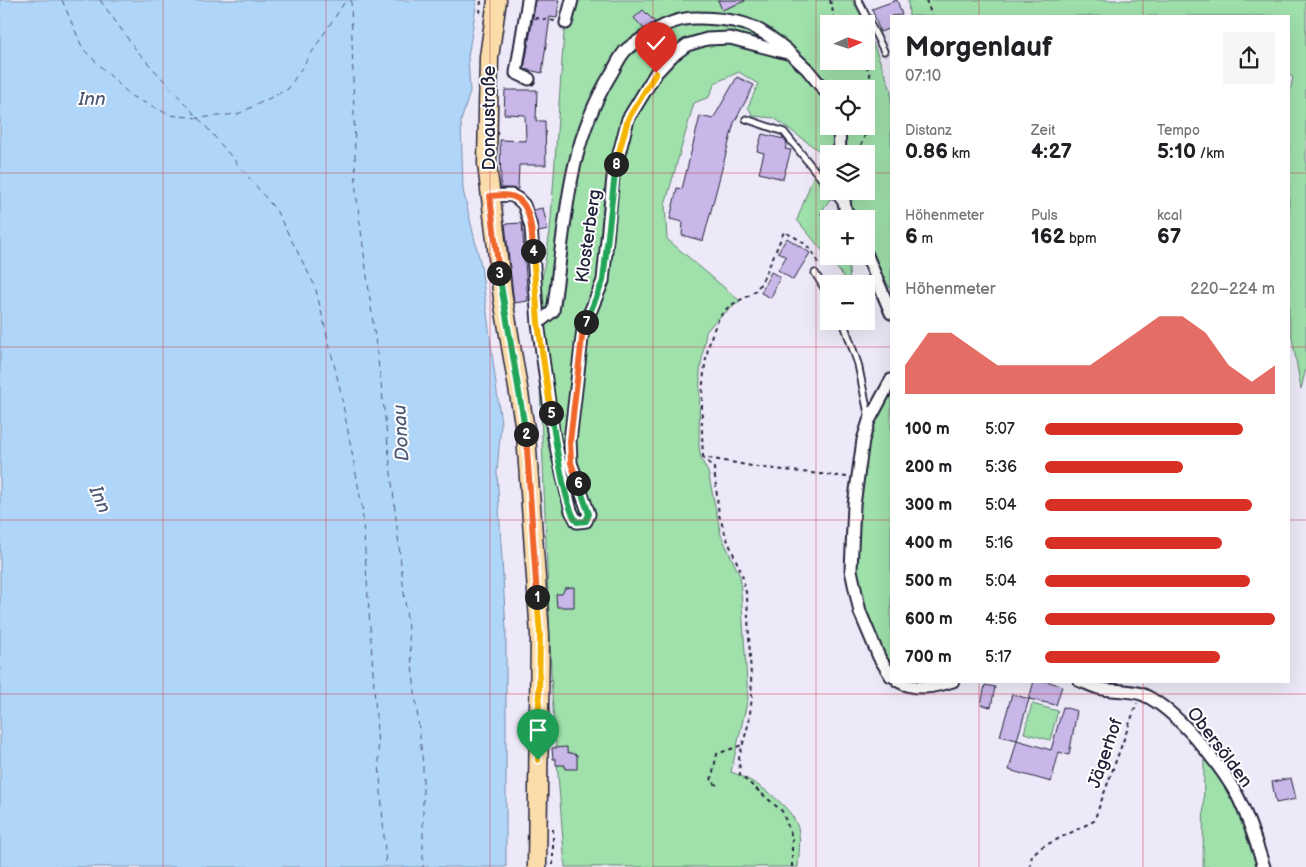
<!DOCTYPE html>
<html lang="de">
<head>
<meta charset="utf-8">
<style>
  body { margin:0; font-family:"Balsamiq Sans",sans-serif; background:#f6f6f6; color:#202124; height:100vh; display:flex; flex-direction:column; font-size:19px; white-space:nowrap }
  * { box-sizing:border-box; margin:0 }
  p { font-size:16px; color:#757577 }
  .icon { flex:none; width:28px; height:28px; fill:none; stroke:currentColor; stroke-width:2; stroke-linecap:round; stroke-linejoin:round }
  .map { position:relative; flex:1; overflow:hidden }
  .side { position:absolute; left:890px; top:15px; width:400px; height:668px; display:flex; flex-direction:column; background:#fff; border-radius:0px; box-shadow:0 5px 20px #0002 }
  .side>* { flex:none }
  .needle { width:32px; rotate:87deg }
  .buttons { position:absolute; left:820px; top:15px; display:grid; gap:10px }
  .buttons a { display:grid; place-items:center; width:55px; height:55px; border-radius:0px; background:#fff; box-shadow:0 5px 20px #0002; font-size:25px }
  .pin { position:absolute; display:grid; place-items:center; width:42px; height:42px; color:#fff; margin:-51px -21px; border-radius:50% 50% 50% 0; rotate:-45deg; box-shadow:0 0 5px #0007 }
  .pin .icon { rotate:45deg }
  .km { position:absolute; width:25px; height:25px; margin:-12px; border-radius:50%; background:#222; color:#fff; font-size:14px; line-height:25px; text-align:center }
  .round { display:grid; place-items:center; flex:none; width:52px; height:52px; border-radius:0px; background:#f6f6f6 }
  .overview { display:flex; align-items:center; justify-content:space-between; height:85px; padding:0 15px }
  h1 { font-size:28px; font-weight:800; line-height:38px }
  .stats { display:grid; grid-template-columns:repeat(3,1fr); gap:8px; height:85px; padding:5px 15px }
  .stats div { display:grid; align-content:center }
  .stats b { font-size:21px; font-weight:800 }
  .stats small { font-size:14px; font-weight:400 }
  .stats p { font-size:14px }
  .chart { height:140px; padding:10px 15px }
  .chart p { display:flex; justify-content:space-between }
  .chart svg { width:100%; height:90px; margin-top:5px; fill:#d93025; opacity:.7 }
  ul { padding:0 15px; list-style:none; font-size:16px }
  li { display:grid; grid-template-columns:80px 60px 1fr; align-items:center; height:38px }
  li i { height:12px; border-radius:6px; background:#d93025 }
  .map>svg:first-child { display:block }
</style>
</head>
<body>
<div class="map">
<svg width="1306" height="867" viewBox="0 0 1306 867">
  <rect width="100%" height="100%" fill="#eee9f8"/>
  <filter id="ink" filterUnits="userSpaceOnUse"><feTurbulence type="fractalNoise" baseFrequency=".02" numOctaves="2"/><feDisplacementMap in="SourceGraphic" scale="10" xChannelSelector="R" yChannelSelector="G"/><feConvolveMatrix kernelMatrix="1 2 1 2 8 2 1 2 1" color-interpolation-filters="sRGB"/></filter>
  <g filter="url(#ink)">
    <g fill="#9fe0ab" stroke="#608173" fill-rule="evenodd">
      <path d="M573,0H852L866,24H829V61H866V25L891,90V290L866,244V219H855L836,199H830L820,214L829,219V256H848L850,284L797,220L822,153L774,118L753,116L748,107L758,84L739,72L715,83L709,97L694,103L665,205L667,239L740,301L715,321L706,332L700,372L699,446L701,459L708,472L721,535L740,576L748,698L731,772C753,779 792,805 798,828C801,840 799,855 798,867H565L552,695L537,309L550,232L564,32ZM829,89H866V126H829ZM829,154H866V191H829Z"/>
      <polygon points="908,0 1306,0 1306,368 1301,389 1289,320 1289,97 1293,77 1289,75 1289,16 909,16"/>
      <polygon points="891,389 891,668 879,644 855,576 861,484 867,444 880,406"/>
      <polygon points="1032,704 1058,711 1050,740 1024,733"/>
      <polygon points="1204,755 1224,782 1261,867 1203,867"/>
    </g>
    <polygon fill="#afd6f9" stroke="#778ead" points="0,0 477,0 468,57 470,92 461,121 463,190 481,266 501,424 497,472 506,630 506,867 0,867"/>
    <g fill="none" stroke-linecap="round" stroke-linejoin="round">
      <g stroke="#4c5874" stroke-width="1" stroke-dasharray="6 5" stroke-linecap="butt">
        <polyline points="62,0 83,49 131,96 170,115 198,118 238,114 288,89 346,0"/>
        <polyline points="100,0 137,51 209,130 276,210 315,286 340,389 362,506 386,867"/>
        <polyline points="351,0 356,192 382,391 423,765 423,867"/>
      </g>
    </g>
    <g fill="#c8b7e8" stroke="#22223b">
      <polygon points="536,0 559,0 557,18 550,17 542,73 524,69"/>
      <polygon points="718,0 745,0 745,1 722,10"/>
      <polygon points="897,0 902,15 891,16 891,28 880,32 872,9"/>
      <polygon points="643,10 655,22 644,29 634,18"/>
      <polygon points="737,77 754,85 734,123 703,241 682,235 683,222 670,219 677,188 682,189 700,116 713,119"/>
      <polygon points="505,90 537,90 536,121 545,121 546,165 519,165 518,189 501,188 500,140 526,141 525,115 504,114"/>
      <polygon points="762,134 784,139 787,143 785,149 791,150 783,179 759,173 764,153 757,151"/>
      <polygon points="543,208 548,230 539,232 533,210"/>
      <polygon points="522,223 528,301 514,303 505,224"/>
      <polygon points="787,238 810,253 793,280 778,270 786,257 778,252"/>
      <polygon points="771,272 780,277 771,298 761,293"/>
      <polygon points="574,587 574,607 557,607 556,594 562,594 565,588"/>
      <polygon points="1034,681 1046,681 1062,686 1056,705 1029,699"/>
      <polygon points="985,685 995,687 991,707 981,705"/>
      <polygon points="1012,694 1029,699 1017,740 1000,736"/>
      <polygon points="1063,707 1077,711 1069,755 1059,752 1051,782 1009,770 1017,740 1051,750"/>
      <polygon points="567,747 567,752 577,755 577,769 565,769 565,765 556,765 556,759 553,759 552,748"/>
      <polygon points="1291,778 1296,799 1276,803 1272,782"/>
    </g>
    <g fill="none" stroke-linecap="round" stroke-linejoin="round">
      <g stroke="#22223b" stroke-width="9">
        <g id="service">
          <polyline points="858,0 884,51"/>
          <polyline points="746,119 784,132 829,188"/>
          <polyline points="832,191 842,204"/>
          <polyline points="815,273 829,296"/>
          <polyline points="843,321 858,364 869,418"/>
        </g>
      </g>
      <g stroke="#22223b" stroke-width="15">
        <g id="minor">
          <polyline points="528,0 516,73 529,79"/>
          <polyline points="566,23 572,0"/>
          <polyline points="839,126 840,154"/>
          <polyline points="843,191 845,208 850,219"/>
          <polyline points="490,196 511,195 518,199 524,205 531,227 538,323 554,438 571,511 577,522 586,521 589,514 571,463 570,441 583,329 603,281 613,177 628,119 656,73 672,56 687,45 707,39 730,38 791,54 807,69 829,96"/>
          <polyline points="866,253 891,313"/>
          <path d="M538,323L553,311C566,227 565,149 611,74C616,66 620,55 627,49C633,44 640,40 646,36C662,25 679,17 699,18C740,19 757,24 788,51"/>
          <polyline points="891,380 869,421 863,440 854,505 851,570 860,612 879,657 891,676"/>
          <path d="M898,681C915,691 935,687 953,681"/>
          <path d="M1080,681C1086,683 1092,686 1098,688C1113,692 1129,689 1144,695C1178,711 1218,762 1237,795C1249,818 1256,843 1264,867"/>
        </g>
      </g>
      <g stroke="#22223b" stroke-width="21">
        <polyline id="primary" points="497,0 489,57 487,164 503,299 526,435 540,635 537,867"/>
      </g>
      <g stroke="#22223b" stroke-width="2" stroke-dasharray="4 4" stroke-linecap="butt">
        <polyline points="830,0 836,24"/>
        <polyline points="926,0 932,16"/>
        <polyline points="480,13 481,0"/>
        <polyline points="535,18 555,21"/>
        <path d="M858,154C870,121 882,95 864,61"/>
        <path d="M703,457C701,417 699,352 720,317C730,301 744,301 756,290C764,282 778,244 784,232C800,239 813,247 818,264"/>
        <polyline points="717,785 711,781 717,754 742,745"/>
        <polyline points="553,829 553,867"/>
        <polyline points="792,867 792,837 782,811 740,775 739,758 749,722 752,697 747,597 742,574 727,539 719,515 714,468 703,457 757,467 847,477"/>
        <polyline points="1030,867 1032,855 1040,848 1094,821 1137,703"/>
      </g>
      <use href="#service" stroke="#fff" stroke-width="5.5"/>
      <use href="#minor" stroke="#fff" stroke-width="11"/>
      <use href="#primary" stroke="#fbddab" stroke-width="18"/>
    </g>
  </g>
  <g fill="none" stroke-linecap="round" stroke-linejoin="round" filter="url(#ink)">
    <g stroke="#fff" stroke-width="10">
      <polyline id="split-1" points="537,597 540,635 538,760"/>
    </g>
    <g stroke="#fff" stroke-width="10">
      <polyline id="split-2" points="526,434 537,597"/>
    </g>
    <g stroke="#fff" stroke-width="10">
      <polyline id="split-3" points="499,273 526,434"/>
    </g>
    <g stroke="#fff" stroke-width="10">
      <path id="split-4" d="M499,273L490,196C496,196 504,194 510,196C532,199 532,234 533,251"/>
    </g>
    <g stroke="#fff" stroke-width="10">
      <polyline id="split-5" points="533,251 538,323 551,413"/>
    </g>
    <g stroke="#fff" stroke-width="10">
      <path id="split-6" d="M551,413C555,435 564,507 577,522L586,521L589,514L578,483"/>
    </g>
    <g stroke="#fff" stroke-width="10">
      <polyline id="split-7" points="578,483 571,463 570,441 583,329 586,322"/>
    </g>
    <g stroke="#fff" stroke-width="10">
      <polyline id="split-8" points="586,322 603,281 616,164"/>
    </g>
    <g stroke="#fff" stroke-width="10">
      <polyline id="split-9" points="616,164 628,119 656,73"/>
    </g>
    <use href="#split-1" stroke="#f5b400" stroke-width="6"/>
    <use href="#split-2" stroke="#f0652b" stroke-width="6"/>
    <use href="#split-3" stroke="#22a559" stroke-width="6"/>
    <use href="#split-4" stroke="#f0652b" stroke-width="6"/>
    <use href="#split-5" stroke="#f5b400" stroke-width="6"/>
    <use href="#split-6" stroke="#22a559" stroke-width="6"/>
    <use href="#split-7" stroke="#f0652b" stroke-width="6"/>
    <use href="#split-8" stroke="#22a559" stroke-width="6"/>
    <use href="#split-9" stroke="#f5b400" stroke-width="6"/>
  </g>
  <path fill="none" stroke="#d1495b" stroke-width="1" stroke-opacity="0.55" d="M163,0V867M326,0V867M490,0V867M653,0V867M816,0V867M979,0V16M1143,0V16M0,173H829M866,173H891M1289,173H1306M0,347H891M1289,347H1306M0,520H891M1289,520H1306M979,681V867M1143,681V867M0,694H1306"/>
  <g text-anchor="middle" stroke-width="4" stroke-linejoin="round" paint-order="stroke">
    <g font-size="18" fill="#22223b" stroke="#fff">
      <text transform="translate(489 118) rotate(-90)" y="6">Donaustraße</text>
      <text transform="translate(588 236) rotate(-82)" y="6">Klosterberg</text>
      <text transform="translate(1220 747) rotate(53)" y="6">Obersölden</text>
      <text transform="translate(1105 753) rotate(-71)" y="6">Jägerhof</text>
    </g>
    <g font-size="19" font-style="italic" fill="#4c5874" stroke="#fff">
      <text x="92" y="105">Inn</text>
      <text transform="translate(400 433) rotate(-93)" y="7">Donau</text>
      <text transform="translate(101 499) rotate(67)" y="7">Inn</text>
    </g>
  </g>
</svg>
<div class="buttons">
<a><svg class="needle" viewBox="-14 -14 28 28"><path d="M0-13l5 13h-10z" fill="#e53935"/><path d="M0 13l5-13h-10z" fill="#757577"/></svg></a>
<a><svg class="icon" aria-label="locate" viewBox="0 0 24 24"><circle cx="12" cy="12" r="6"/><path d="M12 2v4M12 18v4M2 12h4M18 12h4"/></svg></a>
<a><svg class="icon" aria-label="layers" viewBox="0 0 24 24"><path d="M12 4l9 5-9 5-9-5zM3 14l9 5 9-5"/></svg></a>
<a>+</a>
<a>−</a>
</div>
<div class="pin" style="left:538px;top:760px;background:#1e9e55"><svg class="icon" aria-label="arrive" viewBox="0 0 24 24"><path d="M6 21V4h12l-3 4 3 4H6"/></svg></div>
<div class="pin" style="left:656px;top:73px;background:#d93025"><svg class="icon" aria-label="check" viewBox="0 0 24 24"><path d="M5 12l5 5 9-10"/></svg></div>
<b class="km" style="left:537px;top:597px">1</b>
<b class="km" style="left:526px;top:434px">2</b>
<b class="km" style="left:499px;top:273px">3</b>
<b class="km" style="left:533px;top:251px">4</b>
<b class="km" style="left:551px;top:413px">5</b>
<b class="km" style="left:578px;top:483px">6</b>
<b class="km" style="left:586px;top:322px">7</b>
<b class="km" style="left:616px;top:164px">8</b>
<section class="side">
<div class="overview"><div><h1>Morgenlauf</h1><p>07:10</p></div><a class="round"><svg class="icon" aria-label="share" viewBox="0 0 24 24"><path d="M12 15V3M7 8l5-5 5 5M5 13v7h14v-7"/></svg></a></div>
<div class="stats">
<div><p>Distanz</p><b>0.86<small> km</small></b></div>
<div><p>Zeit</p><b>4:27</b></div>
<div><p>Tempo</p><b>5:10<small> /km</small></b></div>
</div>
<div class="stats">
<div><p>Höhenmeter</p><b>6<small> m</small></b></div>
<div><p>Puls</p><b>162<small> bpm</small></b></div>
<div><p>kcal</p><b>67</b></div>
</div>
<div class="chart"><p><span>Höhenmeter</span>220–224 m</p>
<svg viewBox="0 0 160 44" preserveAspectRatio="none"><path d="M0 44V30L10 14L20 14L30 22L40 30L50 30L60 30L70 30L80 30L90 22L100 14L110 6L120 6L130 14L140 30L150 38L160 30V44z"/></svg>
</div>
<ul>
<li><b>100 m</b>5:07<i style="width:86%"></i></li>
<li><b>200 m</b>5:36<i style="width:60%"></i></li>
<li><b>300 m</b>5:04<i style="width:90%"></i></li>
<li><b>400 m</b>5:16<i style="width:77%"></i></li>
<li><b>500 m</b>5:04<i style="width:89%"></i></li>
<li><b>600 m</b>4:56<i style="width:100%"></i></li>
<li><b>700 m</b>5:17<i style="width:76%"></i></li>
</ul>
</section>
</div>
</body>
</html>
